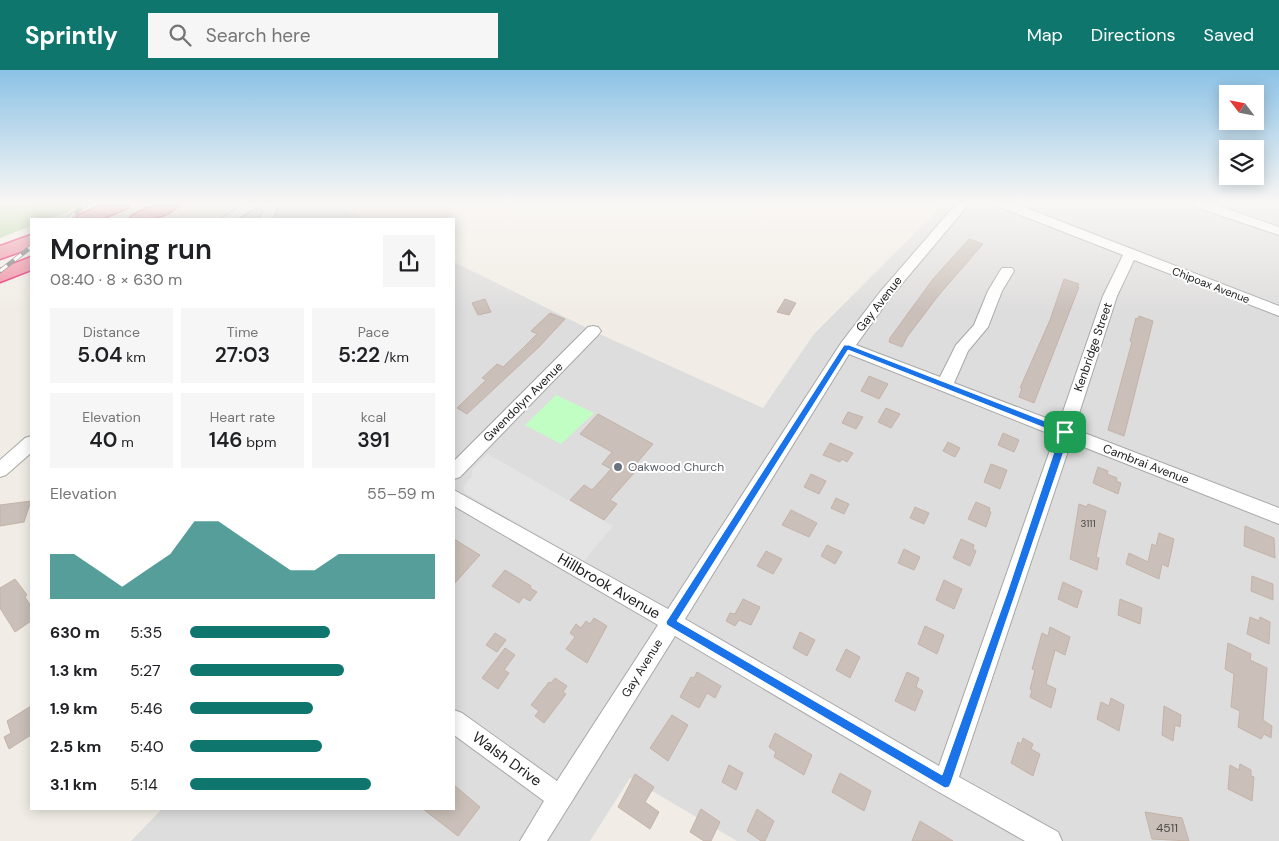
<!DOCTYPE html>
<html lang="en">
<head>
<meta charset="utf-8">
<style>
  body { margin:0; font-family:"DM Sans",sans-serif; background:#f6f6f6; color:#202124; height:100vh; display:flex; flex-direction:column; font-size:19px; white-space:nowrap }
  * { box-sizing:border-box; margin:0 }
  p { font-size:16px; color:#757577 }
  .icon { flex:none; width:28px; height:28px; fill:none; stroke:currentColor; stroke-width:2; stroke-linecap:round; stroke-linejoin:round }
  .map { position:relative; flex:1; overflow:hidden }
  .details { position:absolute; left:30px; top:148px; width:425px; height:592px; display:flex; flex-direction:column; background:#fff; border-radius:0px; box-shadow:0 2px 12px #0003 }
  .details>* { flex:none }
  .needle { width:32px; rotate:302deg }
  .controls { position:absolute; left:1219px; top:15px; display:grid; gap:10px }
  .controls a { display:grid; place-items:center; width:45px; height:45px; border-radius:0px; background:#fff; box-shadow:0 2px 12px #0003; font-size:25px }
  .pin { position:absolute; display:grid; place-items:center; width:42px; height:42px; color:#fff; margin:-21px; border-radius:10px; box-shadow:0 2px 8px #0006 }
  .round { display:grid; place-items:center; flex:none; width:52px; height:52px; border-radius:0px; background:#f6f6f6 }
  .overview { display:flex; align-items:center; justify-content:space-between; height:85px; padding:0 20px }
  h1 { font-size:28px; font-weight:600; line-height:38px }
  .stats { display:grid; grid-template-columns:repeat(3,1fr); gap:8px; height:85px; padding:5px 20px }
  .stats div { display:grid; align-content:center; border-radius:0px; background:#f6f6f6; text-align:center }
  .stats b { font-size:21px; font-weight:600 }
  .stats small { font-size:14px; font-weight:400 }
  .stats p { font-size:14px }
  .chart { height:140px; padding:10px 20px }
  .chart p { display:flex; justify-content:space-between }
  .chart svg { width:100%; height:90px; margin-top:5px; fill:#0f766e; opacity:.7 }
  ul { padding:0 20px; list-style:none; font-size:16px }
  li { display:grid; grid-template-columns:80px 60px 1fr; align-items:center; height:38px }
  li i { height:12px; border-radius:6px; background:#0f766e }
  header { display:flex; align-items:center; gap:30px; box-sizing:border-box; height:70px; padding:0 25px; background:#0f766e; color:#fff }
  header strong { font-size:24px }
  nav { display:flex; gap:28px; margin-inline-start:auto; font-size:18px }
  .search { width:350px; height:45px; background:#f6f6f6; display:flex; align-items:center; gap:12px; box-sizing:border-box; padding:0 18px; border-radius:0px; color:#757577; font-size:19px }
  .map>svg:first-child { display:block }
</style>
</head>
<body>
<header>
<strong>Sprintly</strong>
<div class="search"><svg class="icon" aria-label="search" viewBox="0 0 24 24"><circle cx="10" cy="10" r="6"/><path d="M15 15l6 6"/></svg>Search here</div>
<nav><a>Map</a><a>Directions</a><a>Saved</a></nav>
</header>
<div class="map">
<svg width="1279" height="771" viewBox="0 0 1279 771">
  <rect width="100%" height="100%" fill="#f1ede6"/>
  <g fill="#dedddd">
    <polygon points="256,134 332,134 363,149 230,149"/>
    <polygon points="944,134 1279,134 1279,771 737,771 630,708 590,771 131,771 162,739 454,739 454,192 593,261 763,338 814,264"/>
  </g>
  <polygon fill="#abd497" points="0,134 87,134 50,149 31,149 31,156 0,168"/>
  <polygon fill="#c1fec4" points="556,325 594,343 561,374 525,355"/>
  <polygon fill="#e4e4e4" points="488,384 613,456 584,491 465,423 463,417 472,406 472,400"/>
  <g fill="#cabfb9" stroke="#c4b3a7">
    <polygon points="969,169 983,174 938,226 907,267 902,277 889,272 890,268 933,209"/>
    <polygon points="1064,209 1079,214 1077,217 1079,217 1034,333 1019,327 1022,318 1020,318 1050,250"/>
    <polygon points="485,229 491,242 478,245 472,233"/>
    <polygon points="785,229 796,233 789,245 777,242"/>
    <polygon points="550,243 565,249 539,277 467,344 457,338 486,310 482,308 497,294 503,297 523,278 537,264 531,261"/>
    <polygon points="1139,246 1153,251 1124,366 1108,360 1132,272 1130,271 1136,248 1138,249"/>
    <polygon points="869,306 888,314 879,329 861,321"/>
    <polygon points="886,338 900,344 891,358 878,352"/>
    <polygon points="848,342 863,347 856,359 842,353"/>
    <polygon points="598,344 653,374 630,401 634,403 610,430 617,434 604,450 570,430 584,415 592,420 611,399 602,394 612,382 580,364"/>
    <polygon points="1003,363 1019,370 1014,382 998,375"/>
    <polygon points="948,372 960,378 955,387 943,381"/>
    <polygon points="830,373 853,383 847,392 842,389 840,392 823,385"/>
    <polygon points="991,394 1007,400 1000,419 984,412"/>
    <polygon points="1098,397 1108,401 1107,404 1117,408 1116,411 1121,413 1118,424 1093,413"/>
    <polygon points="811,404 826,411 819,424 804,417"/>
    <polygon points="836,428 849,434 844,444 831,438"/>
    <polygon points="31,431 24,452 0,456 0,435"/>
    <polygon points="976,432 990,438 989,441 991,442 986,457 968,449"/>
    <polygon points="1079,434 1087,437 1088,434 1106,441 1096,487 1099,488 1097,500 1070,489"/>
    <polygon points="915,437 929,443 924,454 910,448"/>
    <polygon points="791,440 817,453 809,467 782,455"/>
    <polygon points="1245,456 1274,468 1275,488 1244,476"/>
    <polygon points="1159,463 1174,469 1168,497 1162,494 1159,509 1126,494 1129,483 1148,492 1152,474 1156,476"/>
    <polygon points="454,469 480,485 454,514"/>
    <polygon points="961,469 974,475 973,479 976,481 970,496 953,488"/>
    <polygon points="827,475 842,482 835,494 821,486"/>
    <polygon points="904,479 920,487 914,500 898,493"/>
    <polygon points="766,481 782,489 773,504 757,496"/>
    <polygon points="505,500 531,516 530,518 537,522 530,531 523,527 519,533 492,516"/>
    <polygon points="1252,506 1273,514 1273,530 1251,521"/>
    <polygon points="15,509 27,525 25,527 31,536 31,551 15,562 0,538 0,518"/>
    <polygon points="944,510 962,519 954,539 936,530"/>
    <polygon points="1063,512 1082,521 1077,538 1058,529"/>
    <polygon points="743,529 760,537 751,555 739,550 735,556 726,551 730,543 735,544"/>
    <polygon points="1120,529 1142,538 1140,554 1118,545"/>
    <polygon points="1250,547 1259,551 1260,547 1270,552 1269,574 1247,564"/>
    <polygon points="594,548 607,556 587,593 566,579 575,567 570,563 576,554 581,558 586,551 590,554"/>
    <polygon points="925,556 944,565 937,584 918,574"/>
    <polygon points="1050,557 1070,567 1065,585 1055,580 1046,614 1056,619 1051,638 1030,627 1032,620 1030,619 1035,600 1032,599 1042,563 1048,566"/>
    <polygon points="800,562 815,570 807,586 793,578"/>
    <polygon points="495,563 506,570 497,582 486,575"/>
    <polygon points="1228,573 1251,584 1250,590 1267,598 1263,650 1272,656 1271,668 1264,664 1261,669 1238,657 1240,641 1231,637 1234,604 1225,599"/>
    <polygon points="505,578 515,585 504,600 509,603 498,619 482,608"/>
    <polygon points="846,579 860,587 850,608 836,600"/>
    <polygon points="697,602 721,616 715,628 707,623 699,638 680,627 691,607 694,608"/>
    <polygon points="907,602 919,608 916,617 923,621 915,641 895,631"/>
    <polygon points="555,608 567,616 563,622 566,624 544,653 535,646 539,641 531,635 549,612 551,613"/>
    <polygon points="1111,628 1124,635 1119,661 1097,649 1101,632 1109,636"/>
    <polygon points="31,636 31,665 9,679 4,667 11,663 7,651"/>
    <polygon points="1164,636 1181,645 1180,657 1175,655 1173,671 1162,665"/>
    <polygon points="672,645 688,655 668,691 650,678"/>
    <polygon points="775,663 812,685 804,705 774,687 776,682 769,677"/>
    <polygon points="1023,668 1033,674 1031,679 1040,684 1033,706 1011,693 1018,672 1021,674"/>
    <polygon points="1240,694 1251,700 1251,706 1254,707 1252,731 1228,719 1230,695 1239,700"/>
    <polygon points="729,695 743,703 736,720 722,712"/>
    <polygon points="840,703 871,721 864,741 832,722"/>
    <polygon points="635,704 654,717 645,732 659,742 650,759 618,737"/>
    <polygon points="454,715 480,737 458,766 423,739 454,739"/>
    <polygon points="701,739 720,752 711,771 704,771 690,762"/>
    <polygon points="757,739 774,751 765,771 761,771 747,761"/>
    <polygon points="1145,742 1182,748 1189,771 1152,769"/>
    <polygon points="920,751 953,771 912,771"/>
  </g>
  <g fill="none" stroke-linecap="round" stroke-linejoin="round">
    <g stroke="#a7a7a7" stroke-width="2">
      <g id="minor">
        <polygon points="244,134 270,134 277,140 272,149 259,149 264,141 257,137 237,149 221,149"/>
        <path d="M956,134H969L890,228L856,275L940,307L956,275L974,255L988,221L1000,201L1002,198H1012L1014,201L1002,221L988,257L968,281L954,313L1059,353L1103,226L1123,185L1000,137L998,134H1016L1279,236V246L1134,190L1117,226L1074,359L1279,438V454L1071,372L959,707L1058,762L1062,771H1025L937,721L675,566L547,771H520L544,731L454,665V640L462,643L557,711L658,555L454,436V420L668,539L841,273L880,222ZM849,284L1055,366L939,696L685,549Z"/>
        <polygon points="1194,134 1213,134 1279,157 1279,165 1196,137"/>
        <polygon points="593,256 598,257 601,261 598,265 460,407 454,409 454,391 588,257"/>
        <polygon points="31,366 31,383 6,405 0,407 0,390 25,368"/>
      </g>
    </g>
    <g stroke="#e91966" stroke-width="3">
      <g id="highway">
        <polygon points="105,134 130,134 127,138 101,149 76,149 79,145"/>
        <path d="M155,134H179C169,149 146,149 130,149L133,145Z"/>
        <polygon points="31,165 31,178 0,189 0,176"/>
        <polygon points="31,187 31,200 0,212 0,199"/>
      </g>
    </g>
    <use href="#minor" fill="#fff" fill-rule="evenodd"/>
    <use href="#highway" fill="#ee889e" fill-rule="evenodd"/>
    <g stroke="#6e6e6e" stroke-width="4.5">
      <g id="rail">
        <polyline points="68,149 86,134"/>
        <polyline points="0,201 31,177"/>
      </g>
    </g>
    <use href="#rail" stroke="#fff" stroke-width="3" stroke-dasharray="9" stroke-linecap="butt"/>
  </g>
  <linearGradient id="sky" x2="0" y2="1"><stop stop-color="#8cc2e6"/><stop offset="0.55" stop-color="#f9f7f4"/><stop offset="1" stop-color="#f9f7f4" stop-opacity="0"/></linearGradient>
  <rect width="1279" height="242" fill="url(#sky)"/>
  <path fill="#1a73e8" stroke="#fff" fill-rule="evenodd" d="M844,275H849L1068,360L1069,362L1064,381L951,713L949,717L945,718L667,555L666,552ZM848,280L1060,364L1007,523L942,705L677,551Z"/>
  <circle fill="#6b7280" stroke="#fff" stroke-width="2" cx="618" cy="397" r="5"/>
  <g text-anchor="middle" stroke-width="4" stroke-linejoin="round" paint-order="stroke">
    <g font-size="10" fill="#4a4846">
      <text x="1088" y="457">3111</text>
    </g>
    <g font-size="11" fill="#202020" stroke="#fff">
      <text transform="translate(1211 215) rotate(21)" y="4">Chipoax Avenue</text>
    </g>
    <g font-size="12" fill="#202020" stroke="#fff">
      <text transform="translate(879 234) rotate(-52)" y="4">Gay Avenue</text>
      <text transform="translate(1093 277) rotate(-71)" y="4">Kenbridge Street</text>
      <text transform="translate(523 332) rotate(-45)" y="4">Gwendolyn Avenue</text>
      <text transform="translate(1146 394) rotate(21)" y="4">Cambrai Avenue</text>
      <text transform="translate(642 598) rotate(-58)" y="4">Gay Avenue</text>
    </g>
    <g font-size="12" fill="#5b616d" stroke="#fff" text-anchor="start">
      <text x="628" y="401">Oakwood Church</text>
    </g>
    <g font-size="12" fill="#4a4846">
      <text x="1167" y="762">4511</text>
    </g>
    <g font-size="15" fill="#202020" stroke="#fff">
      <text transform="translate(609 516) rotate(30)" y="5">Hillbrook Avenue</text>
      <text transform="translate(507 689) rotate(36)" y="5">Walsh Drive</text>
    </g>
  </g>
</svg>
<div class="controls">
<a><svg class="needle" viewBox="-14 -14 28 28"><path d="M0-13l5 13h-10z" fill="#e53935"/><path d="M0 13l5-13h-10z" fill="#757577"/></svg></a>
<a><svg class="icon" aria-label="layers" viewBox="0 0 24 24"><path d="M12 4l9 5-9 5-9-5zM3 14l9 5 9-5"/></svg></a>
</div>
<div class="pin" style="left:1065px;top:362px;background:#1e9e55"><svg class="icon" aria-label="arrive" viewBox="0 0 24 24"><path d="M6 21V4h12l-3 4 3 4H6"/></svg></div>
<section class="details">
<div class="overview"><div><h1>Morning run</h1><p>08:40 · 8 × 630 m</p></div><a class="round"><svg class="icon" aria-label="share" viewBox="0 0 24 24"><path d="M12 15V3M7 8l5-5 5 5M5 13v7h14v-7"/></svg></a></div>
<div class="stats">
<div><p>Distance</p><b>5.04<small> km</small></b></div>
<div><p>Time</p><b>27:03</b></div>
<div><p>Pace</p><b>5:22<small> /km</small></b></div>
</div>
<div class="stats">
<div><p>Elevation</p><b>40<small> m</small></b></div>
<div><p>Heart rate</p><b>146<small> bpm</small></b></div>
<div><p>kcal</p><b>391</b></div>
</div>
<div class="chart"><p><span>Elevation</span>55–59 m</p>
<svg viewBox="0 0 160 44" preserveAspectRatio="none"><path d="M0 44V22L10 22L20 30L30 38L40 30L50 22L60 6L70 6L80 14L90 22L100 30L110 30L120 22L130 22L140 22L150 22L160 22V44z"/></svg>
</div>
<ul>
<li><b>630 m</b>5:35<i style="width:57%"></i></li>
<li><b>1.3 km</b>5:27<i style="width:63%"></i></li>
<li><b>1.9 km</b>5:46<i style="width:50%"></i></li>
<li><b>2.5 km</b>5:40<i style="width:54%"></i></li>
<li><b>3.1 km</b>5:14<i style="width:74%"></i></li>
</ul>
</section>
</div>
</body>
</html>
